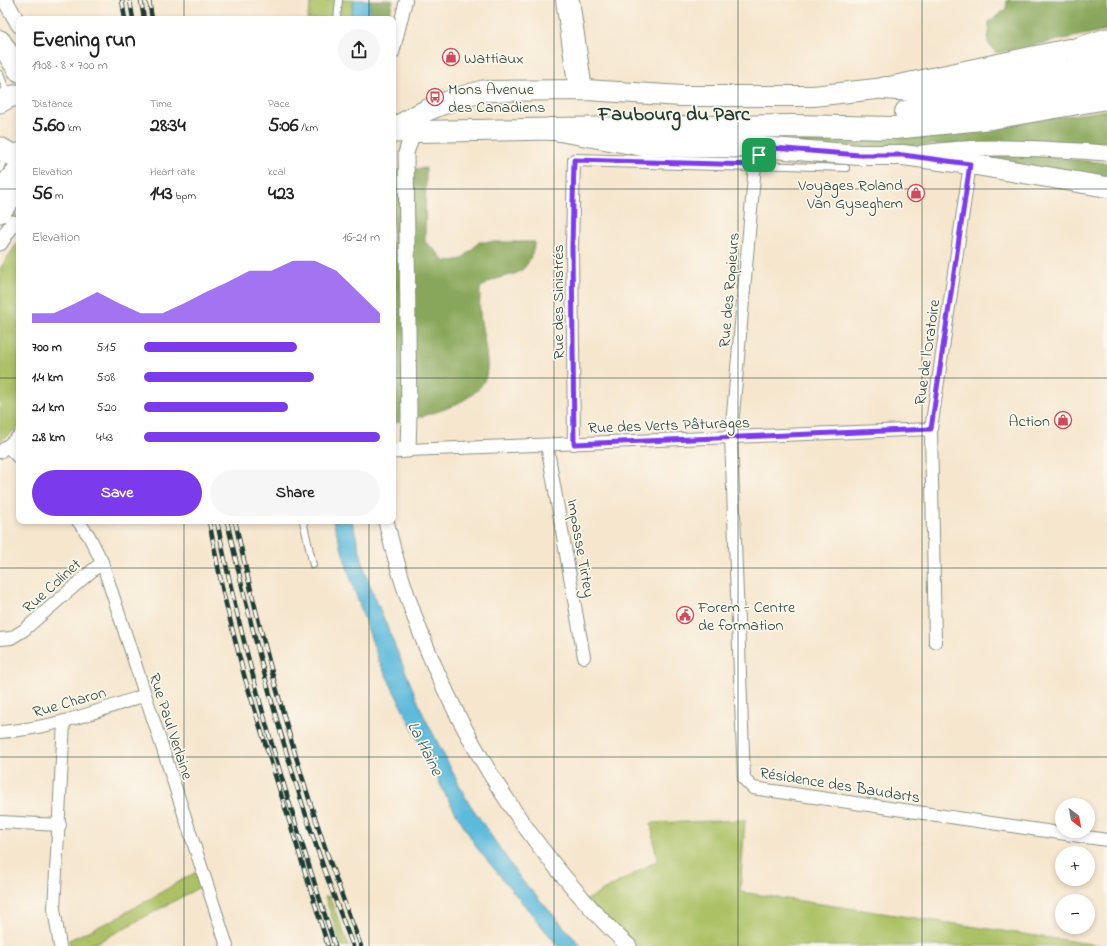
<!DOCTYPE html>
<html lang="en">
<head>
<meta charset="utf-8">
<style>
  body { margin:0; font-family:"Indie Flower",sans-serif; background:#f6f6f6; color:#222; height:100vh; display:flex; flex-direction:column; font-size:15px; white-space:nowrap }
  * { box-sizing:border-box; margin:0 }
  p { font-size:13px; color:#767676 }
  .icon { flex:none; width:22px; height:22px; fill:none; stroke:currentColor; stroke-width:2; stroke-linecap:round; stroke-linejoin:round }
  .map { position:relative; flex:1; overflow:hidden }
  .details { position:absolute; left:16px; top:16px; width:380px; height:508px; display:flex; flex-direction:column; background:#fff; border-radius:8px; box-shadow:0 2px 6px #0003 }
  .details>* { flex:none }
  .needle { width:26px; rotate:148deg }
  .tools { position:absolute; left:1055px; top:798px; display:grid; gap:8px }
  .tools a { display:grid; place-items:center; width:40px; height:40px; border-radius:50%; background:#fff; box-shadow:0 2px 6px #0003; font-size:20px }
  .pin { position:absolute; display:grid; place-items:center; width:34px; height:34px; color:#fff; margin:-17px; border-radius:8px; box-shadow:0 2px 6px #0006 }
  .round { display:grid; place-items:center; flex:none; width:42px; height:42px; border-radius:21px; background:#f6f6f6 }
  .headline { display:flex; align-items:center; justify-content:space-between; height:68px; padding:0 16px }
  h1 { font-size:22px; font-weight:800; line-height:30px }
  .stats { display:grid; grid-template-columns:repeat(3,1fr); gap:6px; height:68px; padding:4px 16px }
  .stats div { display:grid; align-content:center }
  .stats b { font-size:20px; font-weight:800 }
  .stats small { font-size:11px; font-weight:400 }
  .stats p { font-size:11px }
  .chart { height:112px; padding:8px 16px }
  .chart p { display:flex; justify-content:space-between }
  .chart svg { width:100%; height:72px; margin-top:4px; fill:#7c3aed; opacity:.7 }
  .action { display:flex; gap:8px; margin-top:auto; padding:8px 16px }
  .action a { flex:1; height:46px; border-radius:24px; background:#7c3aed; color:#fff; font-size:16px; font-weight:800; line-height:46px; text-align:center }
  .action a+a { background:#f6f6f6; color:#222 }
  ul { padding:0 16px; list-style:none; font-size:13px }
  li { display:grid; grid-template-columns:64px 48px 1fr; align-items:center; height:30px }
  li i { height:10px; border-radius:5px; background:#7c3aed }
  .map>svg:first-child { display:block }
</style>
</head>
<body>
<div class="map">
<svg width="1107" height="946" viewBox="0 0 1107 946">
  <rect width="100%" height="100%" fill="#fbf7ec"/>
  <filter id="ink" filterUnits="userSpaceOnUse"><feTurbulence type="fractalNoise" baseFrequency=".025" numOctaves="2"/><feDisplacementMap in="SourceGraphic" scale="8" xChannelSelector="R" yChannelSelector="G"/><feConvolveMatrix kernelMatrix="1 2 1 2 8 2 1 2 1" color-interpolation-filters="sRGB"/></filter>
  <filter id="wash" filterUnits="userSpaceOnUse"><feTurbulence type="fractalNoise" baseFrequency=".012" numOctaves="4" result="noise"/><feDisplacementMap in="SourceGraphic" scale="16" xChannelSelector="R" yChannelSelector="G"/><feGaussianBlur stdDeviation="0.9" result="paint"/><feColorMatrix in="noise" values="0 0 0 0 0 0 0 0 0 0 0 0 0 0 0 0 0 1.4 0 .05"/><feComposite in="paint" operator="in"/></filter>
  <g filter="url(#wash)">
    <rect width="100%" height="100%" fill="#f6e6ce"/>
    <g fill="#acc165" stroke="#667f4c">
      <polygon points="312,0 354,0 350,19 307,19"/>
      <polygon points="19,240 19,427 0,441 0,269"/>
      <polygon points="745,820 740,892 1104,946 629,946 585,901 657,861 651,823"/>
      <polygon points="196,872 200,887 104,939 88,946 70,946 69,940 113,920"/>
      <polygon points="329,896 349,946 342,946 325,897"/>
    </g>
    <g fill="#89a75a" stroke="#547247">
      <polygon points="371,0 393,0 388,19 368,19"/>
      <polygon points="1007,0 1107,0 1107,30 996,53 988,43 989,22 1006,9"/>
      <polygon points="1107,110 1107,148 1013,143 833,147 781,142 878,140 975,129"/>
      <polygon points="971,153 1041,156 1107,163 1107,178 1058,168 971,158"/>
      <path d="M426,168L425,242L436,251L445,262L462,259L479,242H535C525,288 508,266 480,288C480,297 479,306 480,315C482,331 490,361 486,376C478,405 418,418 393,423V171Z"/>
    </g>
    <g fill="#5cbadb" stroke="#3e7c88">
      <polygon points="354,0 371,0 368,19 350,19"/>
      <polygon points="333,521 352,521 367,578 423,714 467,800 520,878 581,946 558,946 477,848 446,796 379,661 351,580"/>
    </g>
  </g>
  <g filter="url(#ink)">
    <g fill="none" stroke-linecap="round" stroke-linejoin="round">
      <polyline stroke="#cbc4af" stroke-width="15" stroke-dasharray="15 8" stroke-linecap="butt" points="13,223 19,215"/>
      <g stroke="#8a9281" stroke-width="8">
        <g id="service">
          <polyline points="337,19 339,0"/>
          <polyline points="0,74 8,95"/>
          <polyline points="755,165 846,168"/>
          <polyline points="0,169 6,154"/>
          <polyline points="303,521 313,565"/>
        </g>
      </g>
      <g stroke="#8a9281" stroke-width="14">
        <g id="minor">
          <polyline points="562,0 575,90"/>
          <polyline points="573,0 586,90"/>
          <polyline points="393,53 406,0"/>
          <polyline points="761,147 755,165 731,437 744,779 753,788 1107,840"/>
          <polyline points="574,444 572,247 574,160 755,165"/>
          <polyline points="547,445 584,657"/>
          <polyline points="7,446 19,458"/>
          <polyline points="408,450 931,429"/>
          <polyline points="0,452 19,436"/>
          <polyline points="78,521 89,536 102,562 227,946"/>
          <polyline points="0,639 11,638 24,630 102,562"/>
          <polyline points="935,642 931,429 970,164"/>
          <path d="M0,732C51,729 98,711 145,695"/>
          <polyline points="0,822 60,825"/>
          <polyline points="60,946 54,909 64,722"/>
        </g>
      </g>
      <g stroke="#8a9281" stroke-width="17">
        <g id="tertiary">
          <polyline points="5,0 19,25"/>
          <polyline points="1072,47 1107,36"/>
          <path d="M922,153C983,144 1046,149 1107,153"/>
          <polyline points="0,243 13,223"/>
          <polyline points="393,451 408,450 409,415 406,153 413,132"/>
          <path d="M386,521C417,655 486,788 576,891C593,910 610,930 629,946"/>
        </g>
      </g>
      <g stroke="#8a9281" stroke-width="22">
        <g id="primary">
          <polyline points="483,91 586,90 682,96 813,96 885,88 1069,49 1107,51"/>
          <polyline points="761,147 859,155 903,155 970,164 1107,187"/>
        </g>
      </g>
      <g stroke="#8a9281" stroke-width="23">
        <g id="trunk">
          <polyline points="0,41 19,71"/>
          <polyline points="0,102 9,97 19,95"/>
          <path d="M393,130C421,110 450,100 483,91"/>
          <polyline points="393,132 551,129 646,146 761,147"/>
          <polyline points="0,148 12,155 19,154"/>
          <polyline points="0,191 19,169"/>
          <polyline points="0,212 19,187"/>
        </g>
      </g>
      <g stroke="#8a9281" stroke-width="24">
        <g id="motorway">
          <polyline points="885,88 924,91 963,87 1107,64"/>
          <polyline points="906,112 988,102 1107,82"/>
          <polyline points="551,129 791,126 894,128 991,118 1107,98"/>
        </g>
      </g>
      <use href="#service" stroke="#fff" stroke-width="6"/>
      <use href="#minor" stroke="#fff" stroke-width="12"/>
      <use href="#tertiary" stroke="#fff" stroke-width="15"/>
      <use href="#primary" stroke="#fff" stroke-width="20"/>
      <use href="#trunk" stroke="#fff" stroke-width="21"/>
      <use href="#motorway" stroke="#fff" stroke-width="22"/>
      <g stroke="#1f3d34" stroke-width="4.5">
        <g id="rail">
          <polyline points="122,0 125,19"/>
          <polyline points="130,0 133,19"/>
          <polyline points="141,0 144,19"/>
          <polyline points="149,0 152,19"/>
          <polyline points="209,521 223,592 244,675 328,946"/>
          <path d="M217,521C245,665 289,806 335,946"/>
          <path d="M227,521C259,665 298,808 353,946"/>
          <path d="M235,521C267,666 307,808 361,946"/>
        </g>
      </g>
      <use href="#rail" stroke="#fbf7ec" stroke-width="3" stroke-dasharray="9" stroke-linecap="butt"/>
    </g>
  </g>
  <g fill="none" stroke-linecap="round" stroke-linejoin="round" filter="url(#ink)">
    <g stroke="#fff" stroke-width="8">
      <polygon id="route" points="761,147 859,155 903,155 970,164 931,429 574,444 572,247 574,160 756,165"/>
    </g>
    <use href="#route" stroke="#7c3aed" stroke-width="5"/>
  </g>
  <path fill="none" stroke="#1f3d34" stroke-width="1" stroke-opacity="0.55" d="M184,0V19M369,0V19M554,0V946M738,0V946M922,0V946M0,189H19M393,189H1107M0,378H19M393,378H1107M184,521V946M369,521V946M0,568H1107M0,757H1107"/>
  <defs>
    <g id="shop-ring" transform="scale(0.9)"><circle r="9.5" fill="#fbf7ec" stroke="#d1495b" stroke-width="1.5"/><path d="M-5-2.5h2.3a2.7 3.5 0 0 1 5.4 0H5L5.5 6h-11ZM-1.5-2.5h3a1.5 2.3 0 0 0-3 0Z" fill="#d1495b"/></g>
    <g id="bus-ring" transform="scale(0.9)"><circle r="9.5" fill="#fbf7ec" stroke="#d1495b" stroke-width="1.5"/><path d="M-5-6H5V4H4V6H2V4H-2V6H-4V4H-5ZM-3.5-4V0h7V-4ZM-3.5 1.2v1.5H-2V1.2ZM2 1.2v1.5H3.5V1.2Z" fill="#d1495b"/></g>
    <g id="civic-ring" transform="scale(0.9)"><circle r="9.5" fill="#fbf7ec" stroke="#d1495b" stroke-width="1.5"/><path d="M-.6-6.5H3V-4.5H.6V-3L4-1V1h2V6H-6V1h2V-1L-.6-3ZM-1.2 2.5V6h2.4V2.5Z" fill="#d1495b"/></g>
  </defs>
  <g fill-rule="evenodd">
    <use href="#shop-ring" x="451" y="57"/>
    <use href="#bus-ring" x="435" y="97"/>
    <use href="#shop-ring" x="916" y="193"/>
    <use href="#shop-ring" x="1063" y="420"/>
    <use href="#civic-ring" x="685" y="615"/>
  </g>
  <g text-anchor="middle" stroke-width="3.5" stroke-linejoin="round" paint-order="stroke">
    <g font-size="16" fill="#1f3d34" stroke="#fbf7ec" text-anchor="start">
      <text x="464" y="63">Wattiaux</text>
      <text x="448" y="94">Mons Avenue<tspan x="448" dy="18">des Canadiens</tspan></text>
      <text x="903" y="190" text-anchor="end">Voyages Roland<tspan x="903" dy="18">Van Gyseghem</tspan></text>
      <text x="1050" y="426" text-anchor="end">Action</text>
      <text x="698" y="612">Forem - Centre<tspan x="698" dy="18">de formation</tspan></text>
    </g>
    <g font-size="16" fill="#1f3d34" stroke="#fbf7ec">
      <text transform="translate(728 290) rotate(-85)" y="6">Rue des Ropieurs</text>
      <text transform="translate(557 302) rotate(-90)" y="6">Rue des Sinistrés</text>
      <text transform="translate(926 352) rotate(-82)" y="6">Rue de l'Oratoire</text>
      <text transform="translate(669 424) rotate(-2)" y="6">Rue des Verts Pâturages</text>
      <text transform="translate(582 548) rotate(80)" y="6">Impasse Tirtey</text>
      <text transform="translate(51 585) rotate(-42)" y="6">Rue Colinet</text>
      <text transform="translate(69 701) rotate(-16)" y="6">Rue Charon</text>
      <text transform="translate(172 726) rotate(72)" y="6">Rue Paul Verlaine</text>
      <text transform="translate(840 784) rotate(9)" y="6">Résidence des Baudarts</text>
    </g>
    <g font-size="17" font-style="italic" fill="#2e5c5e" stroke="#fbf7ec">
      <text transform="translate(426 748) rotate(63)" y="6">La Haine</text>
    </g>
    <g font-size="20" font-weight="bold" fill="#1f3d34" stroke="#fbf7ec">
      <text x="674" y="120">Faubourg du Parc</text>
    </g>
  </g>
</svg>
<div class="tools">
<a><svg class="needle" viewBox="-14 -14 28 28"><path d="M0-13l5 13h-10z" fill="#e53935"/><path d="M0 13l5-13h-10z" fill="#767676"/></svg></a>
<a>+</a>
<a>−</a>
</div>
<div class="pin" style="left:759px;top:155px;background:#1e9e55"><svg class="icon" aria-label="arrive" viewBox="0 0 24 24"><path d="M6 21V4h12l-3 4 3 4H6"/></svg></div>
<section class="details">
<div class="headline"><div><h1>Evening run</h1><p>19:08 · 8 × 700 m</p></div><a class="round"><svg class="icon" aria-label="share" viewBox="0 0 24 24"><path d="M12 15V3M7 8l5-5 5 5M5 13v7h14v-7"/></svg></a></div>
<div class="stats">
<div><p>Distance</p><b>5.60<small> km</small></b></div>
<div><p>Time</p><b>28:34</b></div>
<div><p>Pace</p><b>5:06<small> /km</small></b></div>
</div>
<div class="stats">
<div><p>Elevation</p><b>56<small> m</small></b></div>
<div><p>Heart rate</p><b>143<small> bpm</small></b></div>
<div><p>kcal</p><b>423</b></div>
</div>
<div class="chart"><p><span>Elevation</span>16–21 m</p>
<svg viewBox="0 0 160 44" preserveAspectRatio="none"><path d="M0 44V38L10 38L20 32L30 25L40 32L50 38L60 38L70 32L80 25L90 19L100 12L110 12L120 6L130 6L140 12L150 25L160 38V44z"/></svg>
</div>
<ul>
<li><b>700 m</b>5:15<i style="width:65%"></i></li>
<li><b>1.4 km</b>5:08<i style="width:72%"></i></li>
<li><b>2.1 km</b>5:20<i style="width:61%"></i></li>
<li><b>2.8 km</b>4:43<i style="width:100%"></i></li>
</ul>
<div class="action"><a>Save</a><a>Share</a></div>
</section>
</div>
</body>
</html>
